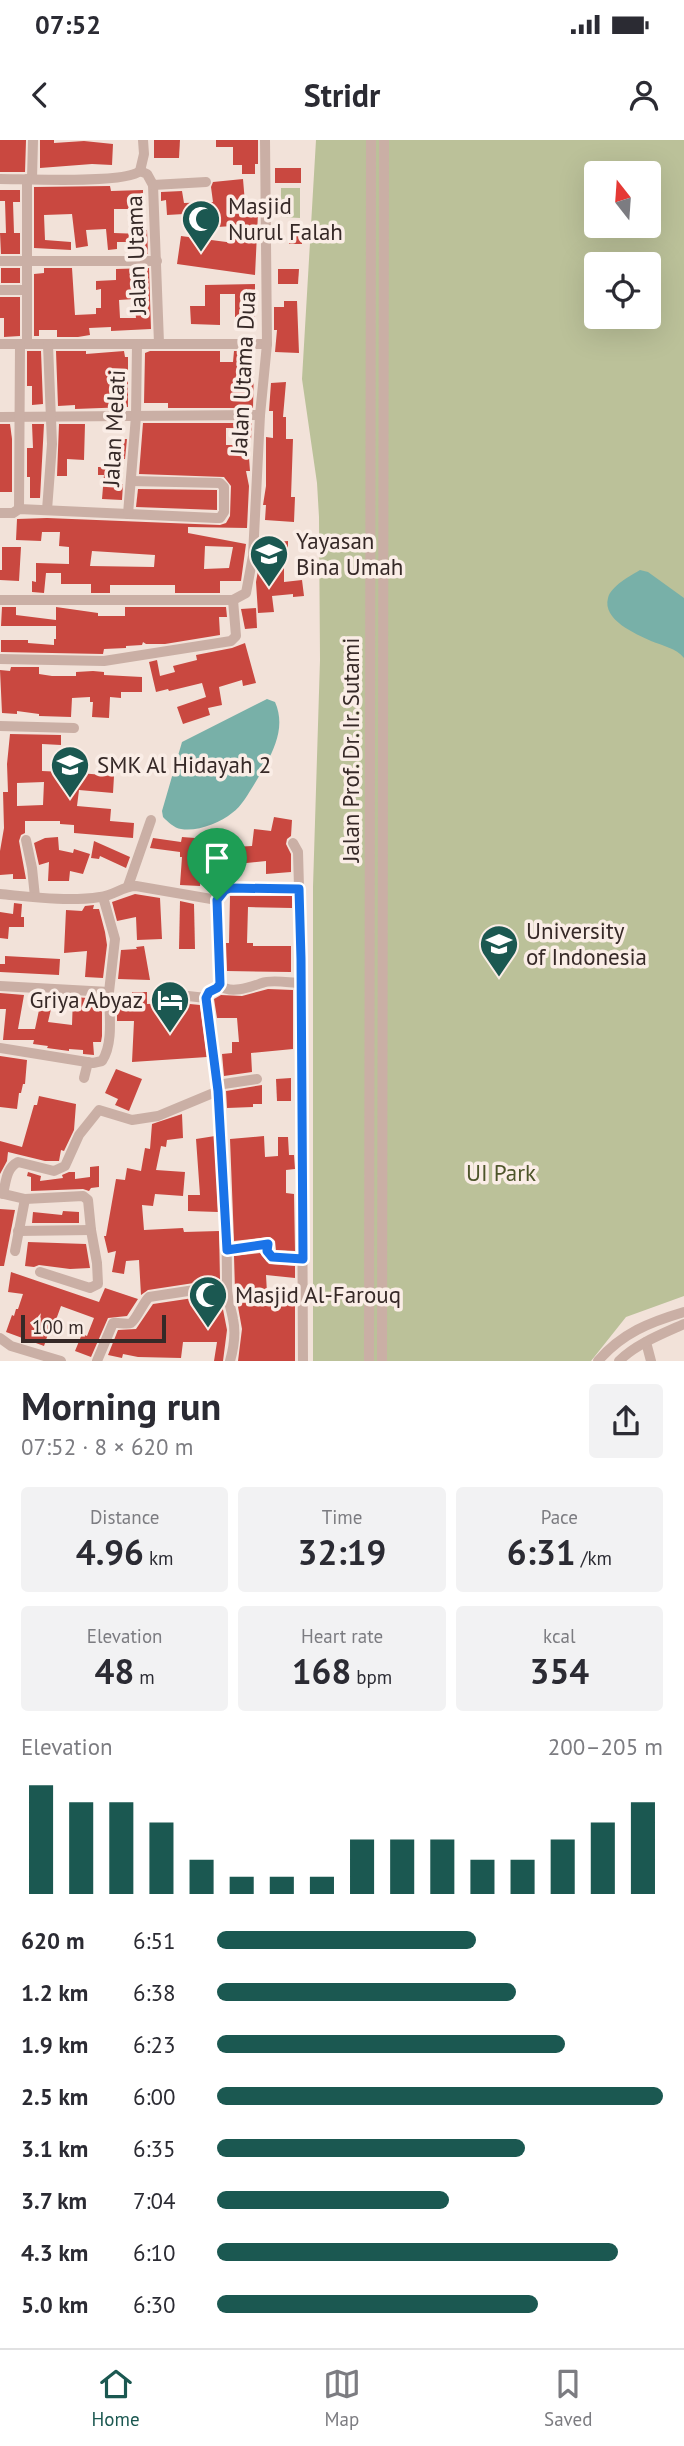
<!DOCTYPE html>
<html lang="en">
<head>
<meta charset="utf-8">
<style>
  body { margin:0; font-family:"PT Sans",sans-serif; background:#f2f2f3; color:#2b2b33; height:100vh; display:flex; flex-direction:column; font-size:26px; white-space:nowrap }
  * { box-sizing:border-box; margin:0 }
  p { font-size:23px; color:#7c7c81 }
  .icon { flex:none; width:38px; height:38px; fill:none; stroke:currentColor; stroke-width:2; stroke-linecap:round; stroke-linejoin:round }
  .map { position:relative; height:1221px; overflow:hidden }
  .details { display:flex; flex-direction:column; background:#fff; flex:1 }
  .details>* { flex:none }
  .needle { width:46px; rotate:343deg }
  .tools { position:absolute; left:584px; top:21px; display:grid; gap:14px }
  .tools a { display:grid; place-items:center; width:77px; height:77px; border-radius:7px; background:#fff; box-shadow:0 7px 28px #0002; font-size:35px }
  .scale { position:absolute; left:21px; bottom:18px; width:145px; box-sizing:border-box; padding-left:7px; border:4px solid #362927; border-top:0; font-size:19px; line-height:24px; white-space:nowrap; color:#362927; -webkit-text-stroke:5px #faede6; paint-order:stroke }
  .pin { position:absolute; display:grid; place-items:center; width:60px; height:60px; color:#fff; margin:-72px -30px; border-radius:50% 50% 50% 0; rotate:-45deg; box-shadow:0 0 7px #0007 }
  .pin .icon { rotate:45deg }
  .round { display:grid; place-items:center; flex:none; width:74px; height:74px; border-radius:7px; background:#f2f2f3 }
  .headline { display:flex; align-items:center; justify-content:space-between; height:119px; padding:0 21px }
  h1 { font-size:38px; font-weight:600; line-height:52px }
  .figures { display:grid; grid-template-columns:repeat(3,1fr); gap:10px; height:119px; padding:7px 21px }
  .figures div { display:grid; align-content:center; border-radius:7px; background:#f2f2f3; text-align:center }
  .figures b { font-size:35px; font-weight:600 }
  .figures small { font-size:19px; font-weight:400 }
  .figures p { font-size:19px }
  .chart { height:196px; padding:14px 21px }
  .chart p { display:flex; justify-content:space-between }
  .chart svg { width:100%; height:126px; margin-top:7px; stroke:#1b5851; stroke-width:6 }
  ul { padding:0 21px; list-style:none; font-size:23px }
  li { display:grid; grid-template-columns:112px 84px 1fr; align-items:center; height:52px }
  li i { height:18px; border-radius:9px; background:#1b5851 }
  .status { display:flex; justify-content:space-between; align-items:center; height:49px; padding:0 35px; background:#fff; direction:ltr }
  .status svg { height:19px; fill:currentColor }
  header { display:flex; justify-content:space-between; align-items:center; height:91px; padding:0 21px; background:#fff; font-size:32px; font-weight:600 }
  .menu { display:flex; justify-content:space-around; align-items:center; height:98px; border-top:2px solid #e1e1e2; background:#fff; font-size:19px; color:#7c7c81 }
  .menu a { display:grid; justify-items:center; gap:4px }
  .menu .current { color:#1b5851 }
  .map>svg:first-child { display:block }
</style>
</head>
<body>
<div class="status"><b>07:52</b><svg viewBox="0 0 49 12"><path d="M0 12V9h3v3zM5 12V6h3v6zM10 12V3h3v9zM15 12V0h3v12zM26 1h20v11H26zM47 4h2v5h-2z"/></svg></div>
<header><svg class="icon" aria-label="back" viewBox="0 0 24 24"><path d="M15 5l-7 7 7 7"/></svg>Stridr<svg class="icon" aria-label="person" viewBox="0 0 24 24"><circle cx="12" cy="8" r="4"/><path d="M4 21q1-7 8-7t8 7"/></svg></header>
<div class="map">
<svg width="684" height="1221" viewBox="0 0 684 1221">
  <rect width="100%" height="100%" fill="#f2e2d9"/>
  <g fill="#bbc199" fill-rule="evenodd">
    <path d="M316,0H684V1156L626,1177L591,1221H313V747L320,520L319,377L317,343L302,239ZM597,33H649V86H597ZM597,124H649V177H597Z"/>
    <polygon points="281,48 300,48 300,78 281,77"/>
  </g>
  <g fill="#78b0a8">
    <path d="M640,430L648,432L684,458V518C676,508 663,506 651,501C636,494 602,480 608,458C611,446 630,436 640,430Z"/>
    <path d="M267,559L275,562C288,591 269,619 255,643C248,654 242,666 232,673C220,683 197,692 181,689C174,688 168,682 163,677L162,671L182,602Z"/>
  </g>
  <g fill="#c94840" fill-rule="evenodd">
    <polygon points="0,0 26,0 25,32 0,32"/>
    <polygon points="40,0 54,0 54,3 84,1 113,4 112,25 92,24 40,28"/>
    <polygon points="154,0 180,0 179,18 154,18"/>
    <polygon points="216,0 258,0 258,24 255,24 255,34 242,34 242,25 233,25 233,7 216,7"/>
    <rect x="275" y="28" width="26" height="15"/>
    <polygon points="243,39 245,63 254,63 255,73 258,73 255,135 177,124 181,96 234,103 233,86 185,89 184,74 167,75 166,60 161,61 161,52 182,51 184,63 213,62 211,47 213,42"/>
    <polygon points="110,46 111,51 143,50 143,69 114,69 114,93 141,94 140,91 147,90 148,114 143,114 142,102 117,102 117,109 108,110 106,89 86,90 88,106 76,108 72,74 44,75 45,100 71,102 71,110 34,108 34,47"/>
    <polygon points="0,50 20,50 20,62 13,62 14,93 20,93 20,114 1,114 0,93 6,93 5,61 0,61"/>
    <rect x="289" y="84" width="13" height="20"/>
    <rect x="1" y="128" width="19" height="15"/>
    <path d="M44,128H72L75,175L96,174V168H101V149L96,150V141L116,140V129L149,128L151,189L111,191V187L89,188L90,195L78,197H57V190H39V196H34V134L44,133ZM134,159L136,178H120L119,160Z"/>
    <polygon points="278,129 299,129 298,144 278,144"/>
    <polygon points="255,144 255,177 235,177 235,154 220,154 220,185 191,184 190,166 205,166 205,145"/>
    <polygon points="0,157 20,157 20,196 4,197 4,178 0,178"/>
    <polygon points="284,161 297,161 299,213 275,212 277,190 274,190 274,167 284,167"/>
    <polygon points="27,211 41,211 43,264 32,265 32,246 27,246"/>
    <polygon points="56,211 86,211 86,214 124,211 125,217 128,217 128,267 75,269 75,265 58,266"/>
    <polygon points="150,211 220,211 220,222 233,222 234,211 251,211 251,225 254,225 253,268 168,268 168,263 144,263 145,213"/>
    <polygon points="286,242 283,277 286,277 286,299 293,299 291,357 295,357 294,382 265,380 266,365 263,365 266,346 266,297 273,298 273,271 269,271 271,243"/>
    <path d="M143,283H252L251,300H241V288H226V305H248L250,331H246L249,346L247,388L188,387V393L246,404L241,441H220V453H175V445H110V453H91V444H61V433H46L44,453L32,452V441L36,442V423L69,424V407L59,406L60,392H42L41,401L16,400L17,379L47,378L220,385L226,383L230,376L231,346L224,337L139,334ZM205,406L233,407L229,428L204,429ZM92,411L155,415L154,427L90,426Z"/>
    <polygon points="0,284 10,284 12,299 12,352 0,352"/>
    <polygon points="32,284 44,284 40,358 30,358 30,337 27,337 27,308 33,308"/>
    <polygon points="59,284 85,284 84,320 67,319 67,336 57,336"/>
    <polygon points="110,299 127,299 125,319 110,319"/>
    <polygon points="98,327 109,327 110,344 123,344 122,360 102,359 104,335 98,335"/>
    <polygon points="138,349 217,350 217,370 136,367"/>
    <polygon points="288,401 288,418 284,418 284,442 302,440 304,456 293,457 293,454 272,456 274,472 258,473 256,442 259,425 264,425 264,411 276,411 276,402"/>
    <polygon points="2,407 21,407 19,441 0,440 0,430 2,430"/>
    <polygon points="2,467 16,467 16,475 56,480 56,467 98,473 98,476 125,476 125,467 226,467 227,477 219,477 220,495 165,504 146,504 143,502 142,505 126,506 126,508 104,509 103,514 1,512 1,500 28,500 28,503 54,505 54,499 56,499 56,486 1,486"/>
    <polygon points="256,468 257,488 245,489 241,469"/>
    <polygon points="245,503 256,543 243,546 242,540 219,547 222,565 208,568 210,575 183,584 177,567 206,557 202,543 169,551 168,549 156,552 149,522 157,520 160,536 175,532 173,526 197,520 196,515 232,508"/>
    <polygon points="11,527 39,527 39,534 52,536 76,536 76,532 93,531 104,532 104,535 142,537 142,552 121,552 121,558 110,557 109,578 92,577 93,562 90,562 90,557 72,558 71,577 39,576 39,574 17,571 17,574 2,573 0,530 10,531"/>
    <path d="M10,594L61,595V605L42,604V631L64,632L65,623L81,624L80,633L114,636L113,653L79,650L77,666L111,669L110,681L134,683L133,698L74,693V685L60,684V681H25V693L21,695L19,701L26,739H13V734L0,735V711L4,688L3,652H8L7,624ZM44,642L43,665L17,666V643Z"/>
    <polygon points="274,677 292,680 291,696 287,699 286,704 291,714 291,732 266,734 266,721 228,725 228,715 211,718 210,739 201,738 200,746 180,745 182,717 180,717 180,712 150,708 153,698 181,702 182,697 195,698 194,706 212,707 212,704 232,700 233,707 252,706 254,689 271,691"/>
    <polygon points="58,697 59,710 73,713 74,709 90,714 83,734 70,731 69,741 48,741 49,722 39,725 34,703 45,698"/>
    <polygon points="94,701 130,717 126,728 100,716 99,719 91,718"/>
    <polygon points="135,754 160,758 162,799 137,800 136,777 117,781 112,762"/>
    <polygon points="230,756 292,756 292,768 248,767 247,803 253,803 253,806 291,806 291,832 227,831 226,803 229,803"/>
    <polygon points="180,761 194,764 195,809 179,809"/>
    <polygon points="14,763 22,764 21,777 24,777 24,787 9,787 8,799 0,798 0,772 13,774"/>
    <polygon points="94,765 93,769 99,769 105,792 107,805 103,838 85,837 87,811 64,813 66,770 82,771 85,766"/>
    <polygon points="144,806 150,840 118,839 121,810 137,809 136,807"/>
    <polygon points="5,816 60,819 59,835 0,832 0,824 5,824"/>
    <polygon points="268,849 293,850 293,909 251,913 252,932 224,936 222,914 232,913 232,902 239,902 237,878 217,878 214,859 221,855 242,856"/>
    <polygon points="132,852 147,852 147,864 180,863 200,865 207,917 132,922 134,881 117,881 117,865 132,865"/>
    <polygon points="0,853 24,855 18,889 35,889 42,856 54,856 48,882 72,885 73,857 102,859 102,896 101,902 93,902 94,915 83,914 83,910 69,909 69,911 47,908 48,906 33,904 34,900 3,900 6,869 0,869"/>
    <polygon points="0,916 27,920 25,944 23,944 21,953 19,953 17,969 0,967"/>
    <polygon points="116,929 142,939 129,971 115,965 118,959 105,953"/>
    <polygon points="291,938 291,961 277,961 276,939"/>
    <polygon points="262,945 262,964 253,964 253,967 227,968 226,951"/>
    <polygon points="39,956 76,964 74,990 64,1011 61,1010 59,1021 45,1021 8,1012 7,1021 0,1034 0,1001 22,1007 34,965 37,965"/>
    <polygon points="182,974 183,998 167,1000 166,1007 161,1006 156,1030 185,1032 183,1056 155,1054 153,1066 142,1065 144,1090 183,1088 184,1092 219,1091 220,1139 148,1150 141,1155 139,1120 126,1121 124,1134 112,1132 116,1111 108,1113 104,1096 106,1096 116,1039 125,1040 127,1028 141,1031 145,1008 150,1009 152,984"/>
    <polygon points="215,996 218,1072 188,1071 188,1055 200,1055 196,999"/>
    <polygon points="264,996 265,1017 278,1016 278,997 288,997 289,1015 294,1015 295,1029 286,1030 286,1053 294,1054 295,1111 276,1110 275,1101 270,1097 234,1101 230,999"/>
    <polygon points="99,1026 99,1047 91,1048 89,1051 83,1049 31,1051 31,1037 27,1036 28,1032 41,1036 40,1041 63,1038 62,1035 69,1032 75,1032 75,1039 90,1037 90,1027"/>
    <polygon points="0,1069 15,1070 4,1126 0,1126"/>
    <polygon points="63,1071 79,1072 79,1083 32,1083 33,1072 62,1075"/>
    <polygon points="28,1102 86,1104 90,1128 70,1129 39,1125 34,1127 25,1126"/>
    <polygon points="260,1113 269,1124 295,1126 295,1138 266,1135 267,1153 295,1157 295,1221 238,1221 242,1189 235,1150 234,1116"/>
    <polygon points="11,1132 99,1162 105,1148 138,1159 127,1176 108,1178 91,1217 75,1211 82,1194 87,1196 94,1178 61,1166 53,1188 50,1188 44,1206 6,1192 12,1175 14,1176 16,1169 18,1169 23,1154 8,1152"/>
    <polygon points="220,1154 227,1190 223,1221 214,1221 217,1202 183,1202 181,1218 138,1217 123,1214 122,1218 108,1215 118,1190 136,1189 153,1164"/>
  </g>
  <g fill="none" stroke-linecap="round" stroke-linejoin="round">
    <g stroke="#caafa5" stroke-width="10">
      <polyline points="140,31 147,34 153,45 159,203"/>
      <polyline points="140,31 144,14 143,0"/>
      <path d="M0,39C25,39 125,44 140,31"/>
      <polyline points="32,39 33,0"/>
      <polyline points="153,45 206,42"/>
      <polyline points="0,121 157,121"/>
      <polyline points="0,150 26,150"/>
      <polyline points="0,204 267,204"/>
      <polyline points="27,204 27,39"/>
      <polyline points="0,277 260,275"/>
      <polyline points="19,369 20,204"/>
      <polyline points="47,370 52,304 48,205"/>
      <polyline points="0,373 13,373 19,369 216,378 220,378 224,372 224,347 220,343 131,341"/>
      <polyline points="128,374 136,276 137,204"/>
      <polyline points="0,460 233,460 246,453 253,416 260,275 267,204 265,0"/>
      <polyline points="0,519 104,521 231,501 236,496 233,460"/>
      <polyline points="0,586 74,588"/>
      <polyline points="26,700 32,728 35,757"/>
      <polyline points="293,703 298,712 301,819 303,1221"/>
      <polyline points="128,746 151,680"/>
      <path d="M0,754C32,757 68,762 100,757C113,756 123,746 136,746L217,760"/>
      <path d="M217,760L220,844L217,848L209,852L206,858C222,953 227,1051 227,1147C227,1158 231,1168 233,1179C236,1193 234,1207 230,1221"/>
      <polyline points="217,760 225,750 230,748 299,749"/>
      <polyline points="0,846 109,852 115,799 103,757"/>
      <path d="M220,846C232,854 250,847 262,843C272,839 290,843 301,843"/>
      <polyline points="179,855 206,858"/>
      <path d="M0,908L93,923L102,921C114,903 109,873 109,852"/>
      <polyline points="84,938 88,922"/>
      <polyline points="217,945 257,939"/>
      <polyline points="0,1053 25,1059 83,1056 88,1060 91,1090 97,1123 98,1144 90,1148 40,1132"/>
      <path d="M3,1054C6,1042 6,1028 18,1022L54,1031L65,1026L79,995L99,970L132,980L158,976L218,951"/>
      <polyline points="18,1091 91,1090"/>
      <polyline points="227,1110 268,1104 267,1111 272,1117 303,1119"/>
      <polyline points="15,1111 25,1059"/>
      <polyline points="0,1198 11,1206 61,1221"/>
      <polyline points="646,1202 651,1221"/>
      <path d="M97,1221L113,1183C117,1182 127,1185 131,1183C136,1180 143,1163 149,1157L227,1145"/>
      <polyline points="369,1221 371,0"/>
      <polyline points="382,1221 384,0"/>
      <path d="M598,1221C622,1193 650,1182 684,1172"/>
      <path d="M619,1221C636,1204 662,1194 684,1184"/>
    </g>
  </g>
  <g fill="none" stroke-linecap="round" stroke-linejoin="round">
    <g stroke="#fff" stroke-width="14">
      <polygon id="route" points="230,748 299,749 301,819 303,1119 272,1117 267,1111 268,1104 227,1110 218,951 206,858 209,852 217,848 220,844 217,760 225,750"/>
    </g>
    <use href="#route" stroke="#1a73e8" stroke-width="9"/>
  </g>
  <defs>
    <g id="mosque-pin" transform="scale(2.0125)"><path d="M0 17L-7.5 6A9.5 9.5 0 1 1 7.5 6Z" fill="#1b5851" stroke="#faede6"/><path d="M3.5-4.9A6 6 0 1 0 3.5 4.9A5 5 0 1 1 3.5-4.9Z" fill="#fff"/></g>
    <g id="school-pin" transform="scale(2.0125)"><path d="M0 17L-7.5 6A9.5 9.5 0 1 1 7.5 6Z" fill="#1b5851" stroke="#faede6"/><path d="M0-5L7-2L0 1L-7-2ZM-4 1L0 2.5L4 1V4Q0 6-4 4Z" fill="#fff"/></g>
    <g id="university-pin" transform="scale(2.0125)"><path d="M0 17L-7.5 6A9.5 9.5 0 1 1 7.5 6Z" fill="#1b5851" stroke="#faede6"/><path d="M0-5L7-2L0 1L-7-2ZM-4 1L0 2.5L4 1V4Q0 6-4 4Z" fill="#fff"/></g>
    <g id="hotel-pin" transform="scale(2.0125)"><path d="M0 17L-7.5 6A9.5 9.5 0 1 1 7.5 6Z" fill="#1b5851" stroke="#faede6"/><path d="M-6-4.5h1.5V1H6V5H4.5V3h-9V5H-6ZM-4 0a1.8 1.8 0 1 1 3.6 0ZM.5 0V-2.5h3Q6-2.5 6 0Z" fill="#fff"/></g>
  </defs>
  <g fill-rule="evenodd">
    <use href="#mosque-pin" x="201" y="79"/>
    <use href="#school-pin" x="269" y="414"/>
    <use href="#school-pin" x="70" y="625"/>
    <use href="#university-pin" x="499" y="804"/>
    <use href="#hotel-pin" x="170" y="860"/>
    <use href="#mosque-pin" x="208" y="1155"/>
  </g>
  <g text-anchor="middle" stroke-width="7" stroke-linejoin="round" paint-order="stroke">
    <g font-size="23" fill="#362927" stroke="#faede6" text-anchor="start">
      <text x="228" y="74">Masjid<tspan x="228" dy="26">Nurul Falah</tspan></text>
      <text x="296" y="409">Yayasan<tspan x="296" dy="26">Bina Umah</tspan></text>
      <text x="97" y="633">SMK Al Hidayah 2</text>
      <text x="526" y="799">University<tspan x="526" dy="26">of Indonesia</tspan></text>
      <text x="143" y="868" text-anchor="end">Griya Abyaz</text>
      <text x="235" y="1163">Masjid Al-Farouq</text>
    </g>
    <g font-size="23" fill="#362927" stroke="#faede6">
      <text transform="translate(136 115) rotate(-92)" y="8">Jalan Utama</text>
      <text transform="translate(243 233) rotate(-87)" y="8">Jalan Utama Dua</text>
      <text transform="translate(114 288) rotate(-87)" y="8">Jalan Melati</text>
      <text transform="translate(351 610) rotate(-90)" y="8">Jalan Prof. Dr. Ir. Sutami</text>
    </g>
    <g font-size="23" fill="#4d552a" stroke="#faede6">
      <text x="501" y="1041">UI Park</text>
    </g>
  </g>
</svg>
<div class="tools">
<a><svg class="needle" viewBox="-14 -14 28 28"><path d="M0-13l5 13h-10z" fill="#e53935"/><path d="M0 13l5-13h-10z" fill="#7c7c81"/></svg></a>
<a><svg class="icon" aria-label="locate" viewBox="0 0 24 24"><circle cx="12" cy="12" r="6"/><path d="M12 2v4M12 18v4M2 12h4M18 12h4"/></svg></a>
</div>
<div class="scale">100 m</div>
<div class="pin" style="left:217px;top:760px;background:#1e9e55"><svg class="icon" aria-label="arrive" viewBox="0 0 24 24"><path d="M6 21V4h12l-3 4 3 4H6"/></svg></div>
</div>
<section class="details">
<div class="headline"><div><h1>Morning run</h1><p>07:52 · 8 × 620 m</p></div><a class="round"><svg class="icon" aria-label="share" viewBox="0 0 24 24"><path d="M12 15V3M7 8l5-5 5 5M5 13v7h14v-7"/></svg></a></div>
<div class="figures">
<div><p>Distance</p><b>4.96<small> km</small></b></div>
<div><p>Time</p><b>32:19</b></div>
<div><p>Pace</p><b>6:31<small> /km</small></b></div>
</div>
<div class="figures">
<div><p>Elevation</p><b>48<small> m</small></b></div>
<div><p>Heart rate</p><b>168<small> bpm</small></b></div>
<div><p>kcal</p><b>354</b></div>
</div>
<div class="chart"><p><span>Elevation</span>200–205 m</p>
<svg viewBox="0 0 160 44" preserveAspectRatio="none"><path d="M5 44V6M15 44V12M25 44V12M35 44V19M45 44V32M55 44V38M65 44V38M75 44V38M85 44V25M95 44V25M105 44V25M115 44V32M125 44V32M135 44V25M145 44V19M155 44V12"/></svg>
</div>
<ul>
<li><b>620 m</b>6:51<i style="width:58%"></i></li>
<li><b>1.2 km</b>6:38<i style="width:67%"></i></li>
<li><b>1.9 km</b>6:23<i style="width:78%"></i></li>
<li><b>2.5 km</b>6:00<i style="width:100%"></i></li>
<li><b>3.1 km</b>6:35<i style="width:69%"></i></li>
<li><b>3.7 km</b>7:04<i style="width:52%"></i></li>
<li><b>4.3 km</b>6:10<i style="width:90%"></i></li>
<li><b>5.0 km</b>6:30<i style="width:72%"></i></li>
</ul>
</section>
<nav class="menu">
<a class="current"><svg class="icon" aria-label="home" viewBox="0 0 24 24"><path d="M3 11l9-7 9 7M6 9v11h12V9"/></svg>Home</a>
<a><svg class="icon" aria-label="map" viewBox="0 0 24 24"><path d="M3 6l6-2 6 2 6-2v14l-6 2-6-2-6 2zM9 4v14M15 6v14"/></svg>Map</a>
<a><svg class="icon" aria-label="saved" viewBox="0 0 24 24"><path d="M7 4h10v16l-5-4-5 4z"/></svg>Saved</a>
</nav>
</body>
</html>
